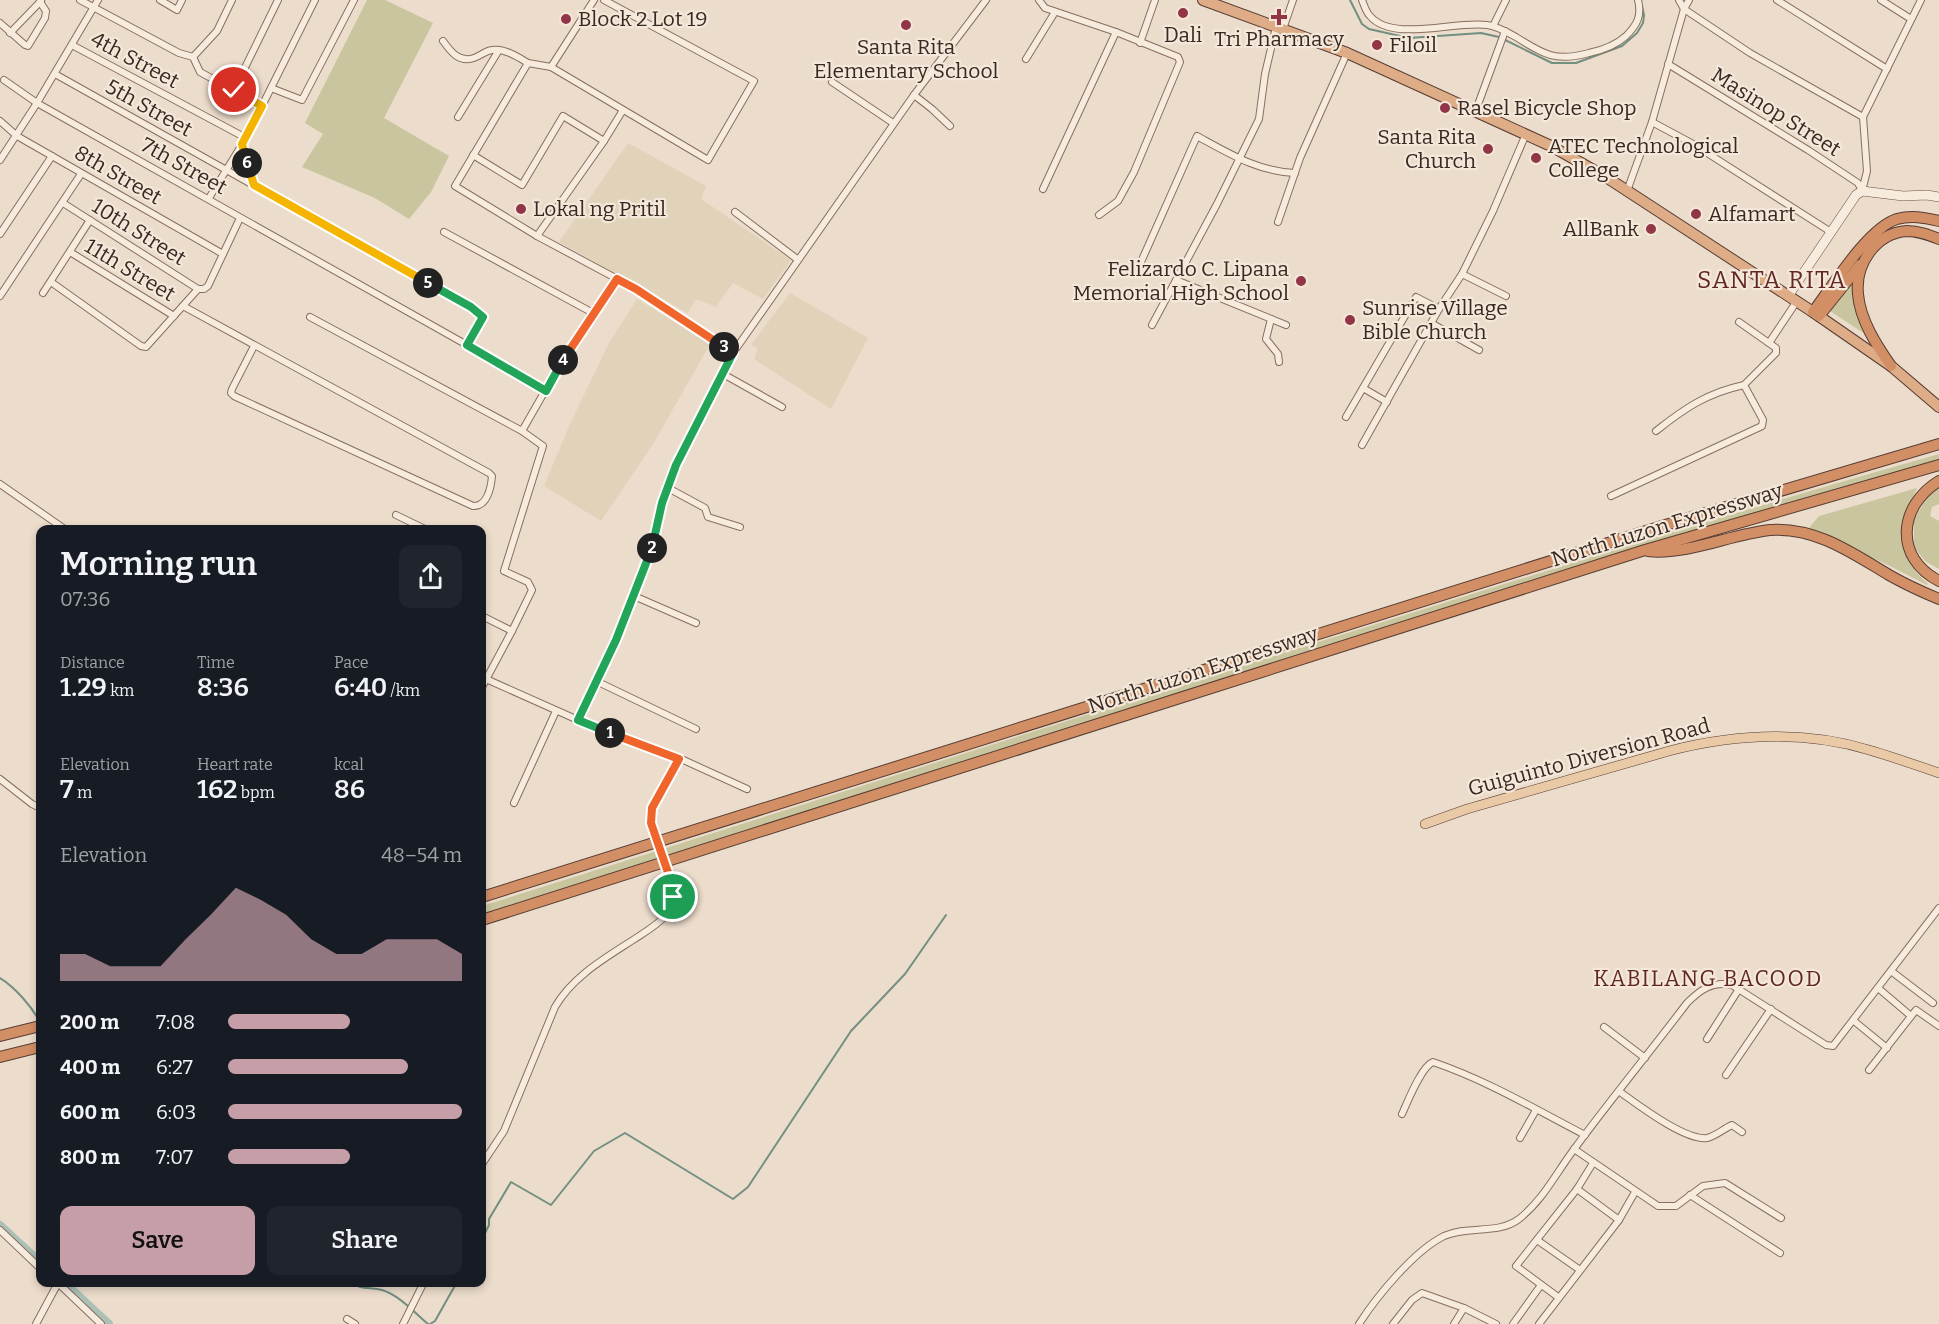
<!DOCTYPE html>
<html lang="en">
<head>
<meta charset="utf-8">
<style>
  body { margin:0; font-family:Bitter,serif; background:#20242c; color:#f1f3f6; height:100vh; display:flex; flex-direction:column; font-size:22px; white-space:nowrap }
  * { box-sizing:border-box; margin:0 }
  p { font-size:20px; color:#9ea1a6 }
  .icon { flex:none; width:33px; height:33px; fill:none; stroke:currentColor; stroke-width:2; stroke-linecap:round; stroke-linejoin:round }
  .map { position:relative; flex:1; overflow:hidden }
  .panel { position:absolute; left:36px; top:525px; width:450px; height:762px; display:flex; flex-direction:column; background:#171b24; border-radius:12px; box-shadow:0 3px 9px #0003 }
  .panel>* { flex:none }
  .pin { position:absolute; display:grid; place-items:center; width:51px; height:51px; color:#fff; margin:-26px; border:3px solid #fff; border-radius:50%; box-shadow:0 2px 6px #0007 }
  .km { position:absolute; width:30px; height:30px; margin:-15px; border-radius:50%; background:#222; color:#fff; font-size:16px; line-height:30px; text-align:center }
  .round { display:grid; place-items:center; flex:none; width:63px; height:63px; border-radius:12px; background:#20242c }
  .headline { display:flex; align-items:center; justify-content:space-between; height:102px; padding:0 24px }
  h1 { font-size:33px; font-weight:600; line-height:45px }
  .figures { display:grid; grid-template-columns:repeat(3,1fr); gap:9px; height:102px; padding:6px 24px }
  .figures div { display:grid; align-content:center }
  .figures b { font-size:26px; font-weight:600 }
  .figures small { font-size:16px; font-weight:400 }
  .figures p { font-size:16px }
  .chart { height:168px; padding:12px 24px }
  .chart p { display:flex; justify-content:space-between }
  .chart svg { width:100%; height:108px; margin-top:6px; fill:#c69ea7; opacity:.7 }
  .primary-button { display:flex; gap:12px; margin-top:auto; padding:12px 24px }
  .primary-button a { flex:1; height:69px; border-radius:12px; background:#c69ea7; color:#111; font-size:24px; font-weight:600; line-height:69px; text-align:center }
  .primary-button a+a { background:#20242c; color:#f1f3f6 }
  ul { padding:0 24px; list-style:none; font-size:20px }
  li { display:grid; grid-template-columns:96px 72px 1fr; align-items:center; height:45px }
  li i { height:15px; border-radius:8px; background:#c69ea7 }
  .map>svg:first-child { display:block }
</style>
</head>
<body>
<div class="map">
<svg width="1939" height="1324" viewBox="0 0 1939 1324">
  <rect width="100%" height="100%" fill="#ecdccb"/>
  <g fill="#e1d3b9">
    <polygon points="628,143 706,186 701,199 791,260 763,299 733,283 716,307 696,299 688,313 559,242"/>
    <polygon points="790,293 868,338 831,409 754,359 758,348 751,345"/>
    <polygon points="637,299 710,344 653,444 601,521 544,486 570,424 609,343"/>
  </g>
  <g fill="#c9c69f">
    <polygon points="367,0 385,0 433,23 384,118 449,156 431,192 409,219 375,198 302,167 323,134 305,123"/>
    <polygon points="1855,278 1868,336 1830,311"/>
    <path d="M1939,454V461L482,915V906C794,808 1105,708 1418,611C1591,557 1764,503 1939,454Z"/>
    <polygon points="1939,487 1939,504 1932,507 1930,516 1939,521 1939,569 1925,561 1914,547 1914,520 1927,497"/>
    <path d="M1917,488C1898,527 1893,553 1928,584L1927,585L1886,564L1810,531L1809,528L1819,516Z"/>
  </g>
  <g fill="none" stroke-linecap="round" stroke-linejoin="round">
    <g stroke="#728f82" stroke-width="2">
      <polyline points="1350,0 1362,24 1369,29 1409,38 1481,33 1499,37 1552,63 1576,63 1622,46 1637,33 1643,23 1644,15 1642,6"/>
      <path d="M0,978C15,987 32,1007 40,1022"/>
      <polyline points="482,1239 489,1225 489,1219 511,1182 551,1205 594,1151 625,1133 733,1199 748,1187 851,1031 905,974 946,915"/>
      <path d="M350,1282C361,1290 370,1287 382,1290C399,1295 415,1313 428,1324"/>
      <polyline points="430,1324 435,1321 457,1282"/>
    </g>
    <g stroke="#abc1b6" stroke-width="8">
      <polyline points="0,1225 40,1262"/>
      <polyline points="64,1282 109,1324"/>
    </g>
    <g stroke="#876e60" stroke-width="8">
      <g id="minor">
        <polyline points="80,0 179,53 193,57 200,72 262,106"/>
        <polyline points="160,0 177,10 182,0"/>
        <polyline points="604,0 754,81 708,160 551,67 528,63 455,186 537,236 636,289 733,353"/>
        <polyline points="1039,0 1045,8 1116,32 1178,57 1180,62 1134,172 1118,201 1099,215"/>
        <path d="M1362,0C1364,5 1366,12 1370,16C1393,43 1456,20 1487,25C1497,26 1507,32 1516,37C1544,55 1556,62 1589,53C1603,50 1615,46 1626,36C1637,25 1642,16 1638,0"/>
        <polyline points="1679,0 1684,9 1750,53 1863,117"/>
        <polyline points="1777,0 1887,69"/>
        <polyline points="1881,0 1911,19"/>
        <polyline points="0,23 25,45 28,46 45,18 46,11 40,2"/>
        <polyline points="1493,26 1506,0"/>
        <polyline points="1283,29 1293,0"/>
        <polyline points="10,33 41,1"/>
        <path d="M443,41C451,52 459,63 474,58C480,56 485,51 492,50C504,48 518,57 528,63"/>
        <polyline points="1140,43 1155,0"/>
        <polyline points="72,45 246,138"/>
        <polyline points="193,57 217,31 232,0"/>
        <polyline points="1026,59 1055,12"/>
        <polyline points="1668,64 1808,150 1858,183 1862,191"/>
        <polyline points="551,67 594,0"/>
        <polyline points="4,80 37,103 467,345 483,317 471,307 55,74"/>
        <polyline points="832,82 893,123"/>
        <polyline points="271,88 302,100 354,0"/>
        <polyline points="234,90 278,0"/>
        <polyline points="914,95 932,109 950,126"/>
        <polyline points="1476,110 1505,31"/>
        <polyline points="458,117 499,50"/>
        <polyline points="0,121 17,136 223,254"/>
        <polyline points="1652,122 1693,144 1831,232"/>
        <polyline points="242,144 254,185"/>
        <polyline points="473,155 522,185 563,116 604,141"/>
        <polyline points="0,160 37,103 98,0"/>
        <polyline points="1043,189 1116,32"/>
        <polyline points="1627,191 1652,122 1684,9 1689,0"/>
        <polyline points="1862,191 1867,171 1863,117 1921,0"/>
        <polyline points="209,198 246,138 315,0"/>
        <polyline points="63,203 198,289"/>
        <polyline points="735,212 797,259"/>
        <polyline points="1278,222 1300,158 1347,53"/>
        <polyline points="444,232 593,313"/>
        <polyline points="0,234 52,156"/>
        <polyline points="537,236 604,141 623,110"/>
        <polyline points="70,252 174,316"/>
        <path d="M1141,262L1197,136C1230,154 1257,171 1295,173"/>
        <polyline points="1462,274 1506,296"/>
        <polyline points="1176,280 1286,325"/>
        <polyline points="51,282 141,346 146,347 198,289"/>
        <polyline points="198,289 204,289 208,286 240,218"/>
        <polyline points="43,293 90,220"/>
        <polyline points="0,296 81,174"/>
        <path d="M183,306L489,473L492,476C491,488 487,507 473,506L234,396L231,393L232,389L254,346"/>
        <polyline points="310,317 522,431 543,446 504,571 528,582 532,590 512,631 482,687"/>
        <polyline points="1271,319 1266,339 1278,354 1279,362"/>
        <polyline points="1431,323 1479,350"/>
        <polyline points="1152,325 1217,204 1259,119 1265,74 1276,27"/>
        <polyline points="1769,343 1797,301"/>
        <polyline points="467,345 546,391"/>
        <polyline points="723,374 782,407"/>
        <polyline points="1363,388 1387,402"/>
        <polyline points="1346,417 1416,297 1439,309"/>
        <polyline points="522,431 561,363 617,279"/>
        <path d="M1656,431C1685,408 1707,393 1744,385"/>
        <polyline points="1362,445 1439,309 1462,274 1493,211 1526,134"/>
        <polyline points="0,484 66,530"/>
        <polyline points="668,488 705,508 708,517 740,527"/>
        <polyline points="1611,496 1762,426 1763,420 1744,385 1776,353 1776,348 1739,322"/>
        <polyline points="396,515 427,530"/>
        <polyline points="634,596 696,623"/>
        <polyline points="482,616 512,631"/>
        <polyline points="486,679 578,720 679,758 747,789"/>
        <polyline points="596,681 696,729"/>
        <polyline points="578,720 616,640 651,553 662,503 676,465 733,353 914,95 986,0"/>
        <polyline points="0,779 32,804 40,808"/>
        <polyline points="514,803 556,711"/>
        <polyline points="651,823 652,808 679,758"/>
        <polyline points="1891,971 1933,1003"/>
        <polyline points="1878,988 1911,1016"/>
        <polyline points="1854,1021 1887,1048"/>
        <polyline points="1604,1027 1645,1058"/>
        <polyline points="1707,1039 1739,989"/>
        <polyline points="1869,1070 1916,1010 1939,1026"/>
        <polyline points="1726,1075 1771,1009"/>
        <path d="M1620,1092C1637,1104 1685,1141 1707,1138C1716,1136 1723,1129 1732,1125L1742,1132"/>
        <path d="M1402,1114C1408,1101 1421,1067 1433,1062C1486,1080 1535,1109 1585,1135"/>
        <polyline points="1520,1138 1536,1110"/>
        <polyline points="1574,1149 1658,1206 1676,1206 1703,1186 1725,1183 1781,1218"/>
        <path d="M482,1164L504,1131L555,1007C572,977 605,958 633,940C645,932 658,925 667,914C674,907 673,896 673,887"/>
        <polyline points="1577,1189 1619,1220"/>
        <polyline points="1690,1195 1780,1253"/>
        <polyline points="0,1230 40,1268"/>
        <polyline points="1537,1240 1580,1270"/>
        <polyline points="57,1282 101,1324"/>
        <polyline points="1558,1297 1516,1266 1577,1189 1593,1163"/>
        <polyline points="347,1319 355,1324"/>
        <polyline points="36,1324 58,1283"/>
        <polyline points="403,1324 424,1282"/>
        <path d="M1359,1324C1377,1296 1414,1251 1444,1236C1468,1225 1498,1235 1519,1219C1544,1199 1556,1173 1575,1148C1611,1099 1650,1052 1687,1003C1700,990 1712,981 1732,985L1826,1045L1833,1046L1939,908"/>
        <polyline points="1393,1324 1412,1300 1422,1293 1464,1308 1496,1324"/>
        <polyline points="1454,1324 1464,1308"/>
        <polyline points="1513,1324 1541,1285"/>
        <polyline points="1539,1324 1619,1220 1635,1192"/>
      </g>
    </g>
    <g stroke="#6a4f43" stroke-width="10">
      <polyline id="secondary" points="1788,296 1856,195 1862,191 1903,196 1927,195 1939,197"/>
    </g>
    <g stroke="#563d34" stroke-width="10">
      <path id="primary" d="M1425,824L1467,809L1669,751C1735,734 1803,730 1869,750C1893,757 1916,765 1939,773"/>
    </g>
    <g stroke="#563d34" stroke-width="12">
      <polyline id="trunk" points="1203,0 1347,53 1551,146 1606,177 1813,312 1891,366 1939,407"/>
    </g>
    <g stroke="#563d34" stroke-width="12">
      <g id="motorway">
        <path d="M1813,312C1832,287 1868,228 1897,219C1912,215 1925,218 1939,221"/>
        <polyline points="1819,316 1860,265"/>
        <path d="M1891,366C1877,346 1860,320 1858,294C1855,264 1876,233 1907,231C1919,231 1929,235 1939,239"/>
        <path d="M1939,481C1898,506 1894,558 1939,581"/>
        <path d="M1648,551C1683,556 1732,534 1770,530C1816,527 1852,553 1889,575C1905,584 1922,592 1939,599"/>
        <polyline points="482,897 1662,526 1939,444"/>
        <polyline points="482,920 1645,550 1939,465"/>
        <polyline points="0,1036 40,1026"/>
        <polyline points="0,1057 40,1047"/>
      </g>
    </g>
    <use href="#minor" stroke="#f7ebde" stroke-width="6"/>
    <use href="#secondary" stroke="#f7ebde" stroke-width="9"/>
    <use href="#primary" stroke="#eac9a7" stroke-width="9"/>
    <use href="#trunk" stroke="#deac86" stroke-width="10"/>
    <use href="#motorway" stroke="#d28e65" stroke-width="10"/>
    <g stroke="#876e60" stroke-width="8" stroke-linecap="butt">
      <polyline id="minor-bridge" points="651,823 673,887"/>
    </g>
    <use href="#minor-bridge" stroke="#f7ebde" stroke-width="6"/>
  </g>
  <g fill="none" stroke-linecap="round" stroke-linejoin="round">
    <g stroke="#fff" stroke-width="12">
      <polyline id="split-1" points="610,733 679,759 652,808 651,823 673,887 673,897"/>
    </g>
    <g stroke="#fff" stroke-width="12">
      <polyline id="split-2" points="610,733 578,720 616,640 652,548"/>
    </g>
    <g stroke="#fff" stroke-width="12">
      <polyline id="split-3" points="652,548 662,503 676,465 733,353 724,347"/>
    </g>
    <g stroke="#fff" stroke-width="12">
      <polyline id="split-4" points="563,360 617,279 636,289 724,347"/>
    </g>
    <g stroke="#fff" stroke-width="12">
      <polyline id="split-5" points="428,283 471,307 483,317 467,345 546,391 563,360"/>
    </g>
    <g stroke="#fff" stroke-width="12">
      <polyline id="split-6" points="247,163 254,185 428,283"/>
    </g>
    <g stroke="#fff" stroke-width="12">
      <polyline id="split-7" points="234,90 262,106 242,144 247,163"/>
    </g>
    <use href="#split-1" stroke="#f0652b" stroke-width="8"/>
    <use href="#split-2" stroke="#22a559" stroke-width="8"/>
    <use href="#split-3" stroke="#22a559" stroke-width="8"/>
    <use href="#split-4" stroke="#f0652b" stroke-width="8"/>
    <use href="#split-5" stroke="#22a559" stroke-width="8"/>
    <use href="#split-6" stroke="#f5b400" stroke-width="8"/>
    <use href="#split-7" stroke="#f5b400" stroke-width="8"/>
  </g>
  <g fill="#923547" stroke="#f4e8da" stroke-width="2">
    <circle cx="1183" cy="13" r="6"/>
    <path d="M1276 8h6v6h6v6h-6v6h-6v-6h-6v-6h6z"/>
    <circle cx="566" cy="19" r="6"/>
    <circle cx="906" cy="25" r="6"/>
    <circle cx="1377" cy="45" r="6"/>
    <circle cx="1445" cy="108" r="6"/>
    <circle cx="1488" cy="149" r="6"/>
    <circle cx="1536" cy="158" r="6"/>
    <circle cx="521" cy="209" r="6"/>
    <circle cx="1696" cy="214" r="6"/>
    <circle cx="1651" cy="229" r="6"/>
    <circle cx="1301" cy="281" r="6"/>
    <circle cx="1350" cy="320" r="6"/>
  </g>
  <g text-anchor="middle" stroke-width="4.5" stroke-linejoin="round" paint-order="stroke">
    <g font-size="21" fill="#392922" stroke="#f4e8da" text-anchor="start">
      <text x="578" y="26">Block 2 Lot 19</text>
      <text x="1183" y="42" text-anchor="middle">Dali</text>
      <text x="1279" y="46" text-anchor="middle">Tri Pharmacy</text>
      <text x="1389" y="52">Filoil</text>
      <text x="906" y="54" text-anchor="middle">Santa Rita<tspan x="906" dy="24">Elementary School</tspan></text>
      <text x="1457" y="115">Rasel Bicycle Shop</text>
      <text x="1476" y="144" text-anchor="end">Santa Rita<tspan x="1476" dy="24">Church</tspan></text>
      <text x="1548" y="153">ATEC Technological<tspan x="1548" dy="24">College</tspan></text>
      <text x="533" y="216">Lokal ng Pritil</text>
      <text x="1708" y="221">Alfamart</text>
      <text x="1639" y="236" text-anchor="end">AllBank</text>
      <text x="1289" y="276" text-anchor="end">Felizardo C. Lipana<tspan x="1289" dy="24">Memorial High School</tspan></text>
      <text x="1362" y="315">Sunrise Village<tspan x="1362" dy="24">Bible Church</tspan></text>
    </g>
    <g font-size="21" fill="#392922" stroke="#f4e8da">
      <text transform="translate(135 60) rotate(28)" y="7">4th Street</text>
      <text transform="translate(149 108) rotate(29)" y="7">5th Street</text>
      <text transform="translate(1776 112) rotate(32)" y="7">Masinop Street</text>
      <text transform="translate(184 166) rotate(29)" y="7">7th Street</text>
      <text transform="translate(118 175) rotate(30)" y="7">8th Street</text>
      <text transform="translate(139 232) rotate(32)" y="7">10th Street</text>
      <text transform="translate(130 270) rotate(31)" y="7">11th Street</text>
      <text transform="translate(1667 525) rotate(-17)" y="7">North Luzon Expressway</text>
      <text transform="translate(1203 670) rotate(-18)" y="7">North Luzon Expressway</text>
      <text transform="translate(1589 757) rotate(-15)" y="7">Guiguinto Diversion Road</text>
    </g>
    <g font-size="22" letter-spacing="1.5" fill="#622725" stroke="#f4e8da">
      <text x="1708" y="986">KABILANG BACOOD</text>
    </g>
    <g font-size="24" letter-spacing="1.5" fill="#622725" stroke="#f4e8da">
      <text x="1772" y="288">SANTA RITA</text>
    </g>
  </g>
</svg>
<div class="pin" style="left:673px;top:897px;background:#1e9e55"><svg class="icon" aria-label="arrive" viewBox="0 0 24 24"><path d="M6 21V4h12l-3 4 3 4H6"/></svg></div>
<div class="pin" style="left:234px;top:90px;background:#d93025"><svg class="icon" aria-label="check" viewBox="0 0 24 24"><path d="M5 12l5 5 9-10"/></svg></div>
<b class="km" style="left:610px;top:733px">1</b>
<b class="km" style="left:652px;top:548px">2</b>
<b class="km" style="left:724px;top:347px">3</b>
<b class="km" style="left:563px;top:360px">4</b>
<b class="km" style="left:428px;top:283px">5</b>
<b class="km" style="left:247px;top:163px">6</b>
<section class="panel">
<div class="headline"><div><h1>Morning run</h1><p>07:36</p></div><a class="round"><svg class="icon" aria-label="share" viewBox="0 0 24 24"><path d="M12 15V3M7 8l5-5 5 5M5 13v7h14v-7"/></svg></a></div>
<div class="figures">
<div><p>Distance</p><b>1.29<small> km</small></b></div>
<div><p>Time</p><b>8:36</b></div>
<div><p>Pace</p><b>6:40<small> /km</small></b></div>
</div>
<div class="figures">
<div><p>Elevation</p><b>7<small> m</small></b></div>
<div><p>Heart rate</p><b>162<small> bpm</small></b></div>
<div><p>kcal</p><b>86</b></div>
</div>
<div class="chart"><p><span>Elevation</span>48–54 m</p>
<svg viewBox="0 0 160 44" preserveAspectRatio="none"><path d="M0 44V33L10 33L20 38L30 38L40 38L50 27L60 17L70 6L80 11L90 17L100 27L110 33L120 33L130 27L140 27L150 27L160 33V44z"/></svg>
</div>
<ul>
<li><b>200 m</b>7:08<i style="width:52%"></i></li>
<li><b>400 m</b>6:27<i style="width:77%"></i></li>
<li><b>600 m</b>6:03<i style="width:100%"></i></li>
<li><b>800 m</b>7:07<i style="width:52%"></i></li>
</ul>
<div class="primary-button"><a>Save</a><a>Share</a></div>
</section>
</div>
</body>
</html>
